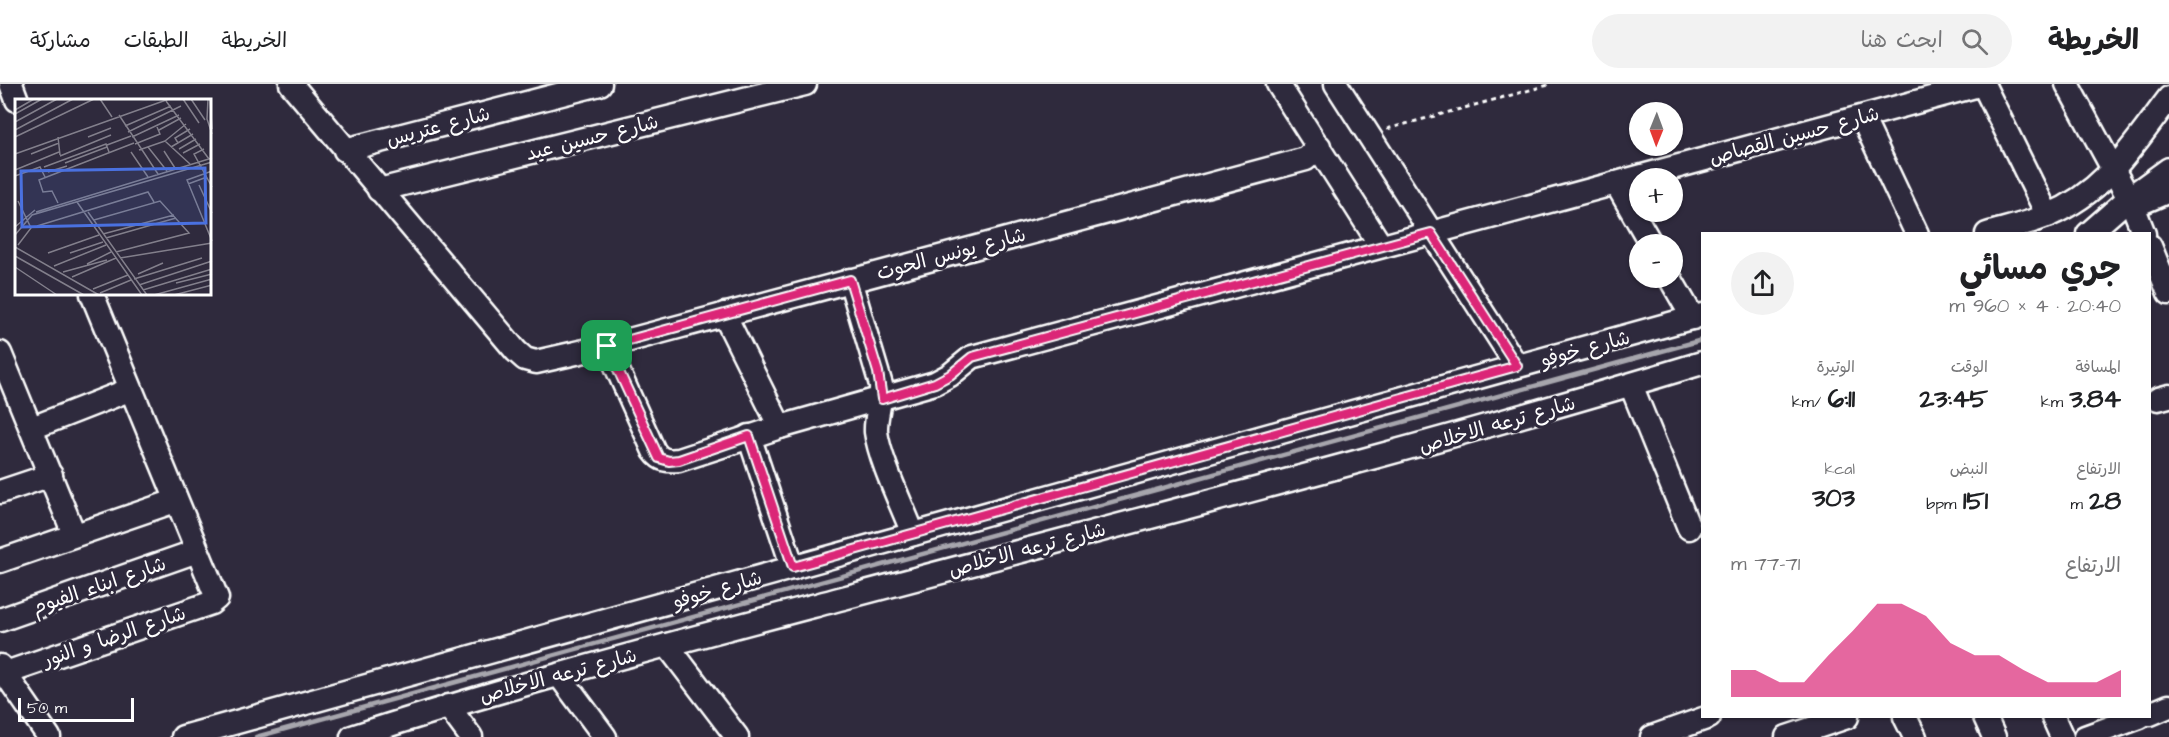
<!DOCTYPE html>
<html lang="ar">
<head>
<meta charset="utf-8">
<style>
  body { margin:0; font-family:"Architects Daughter","Playpen Sans Arabic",sans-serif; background:#f2f2f2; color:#202124; direction:rtl; height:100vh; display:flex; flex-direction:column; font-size:22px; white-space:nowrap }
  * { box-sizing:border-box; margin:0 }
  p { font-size:20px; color:#757577 }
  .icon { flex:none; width:33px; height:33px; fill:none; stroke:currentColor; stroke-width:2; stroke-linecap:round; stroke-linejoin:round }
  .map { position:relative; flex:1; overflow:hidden; direction:ltr }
  .drawer { position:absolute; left:1701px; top:148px; width:450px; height:486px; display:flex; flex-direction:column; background:#fff; border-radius:0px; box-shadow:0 2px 4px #0004; direction:rtl }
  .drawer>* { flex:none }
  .needle { width:39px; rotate:181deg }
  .fabs { position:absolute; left:1629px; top:18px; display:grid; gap:12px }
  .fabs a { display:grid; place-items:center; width:54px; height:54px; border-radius:50%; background:#fff; box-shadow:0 2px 4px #0004; font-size:30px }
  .scale { position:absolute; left:18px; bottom:15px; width:116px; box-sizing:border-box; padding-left:6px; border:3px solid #fff; border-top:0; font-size:16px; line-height:21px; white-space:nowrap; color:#fff; -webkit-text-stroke:4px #2f2a3d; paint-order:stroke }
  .pin { position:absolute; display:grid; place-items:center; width:51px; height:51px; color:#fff; margin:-26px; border-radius:12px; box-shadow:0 3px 9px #0006 }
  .round { display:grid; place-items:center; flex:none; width:63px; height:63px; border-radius:32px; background:#f2f2f2 }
  .head { display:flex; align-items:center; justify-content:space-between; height:102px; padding:0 30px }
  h1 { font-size:33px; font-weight:700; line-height:45px }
  .metrics { display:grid; grid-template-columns:repeat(3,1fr); gap:9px; height:102px; padding:6px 30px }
  .metrics div { display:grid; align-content:center }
  .metrics b { font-size:26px; font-weight:700 }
  .metrics small { font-size:16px; font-weight:400 }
  .metrics p { font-size:16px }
  .chart { height:168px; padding:12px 30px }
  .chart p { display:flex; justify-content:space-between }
  .chart svg { width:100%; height:108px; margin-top:6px; fill:#db2777; opacity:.7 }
  header { display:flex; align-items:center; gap:36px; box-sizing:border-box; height:84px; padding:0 30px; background:#fff; border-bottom:2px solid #e0e0e0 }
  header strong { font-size:28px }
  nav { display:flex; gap:33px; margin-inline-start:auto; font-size:21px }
  .search { width:420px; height:54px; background:#f2f2f2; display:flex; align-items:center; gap:15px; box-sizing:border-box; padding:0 21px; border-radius:33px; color:#757577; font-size:22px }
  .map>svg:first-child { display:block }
</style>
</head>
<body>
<header>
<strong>الخريطة</strong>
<div class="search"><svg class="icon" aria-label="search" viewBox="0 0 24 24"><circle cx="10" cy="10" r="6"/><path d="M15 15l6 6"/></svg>ابحث هنا</div>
<nav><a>الخريطة</a><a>الطبقات</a><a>مشاركة</a></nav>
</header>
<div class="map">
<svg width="2169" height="653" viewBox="0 0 2169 653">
  <rect width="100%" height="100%" fill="#2f2a3d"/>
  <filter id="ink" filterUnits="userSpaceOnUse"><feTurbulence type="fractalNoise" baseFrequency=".0167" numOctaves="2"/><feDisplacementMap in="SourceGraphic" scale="12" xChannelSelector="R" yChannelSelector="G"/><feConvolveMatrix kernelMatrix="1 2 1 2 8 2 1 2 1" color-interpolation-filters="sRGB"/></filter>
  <g filter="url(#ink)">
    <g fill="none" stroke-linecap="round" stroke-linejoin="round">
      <polyline stroke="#a7a6ad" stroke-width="4.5" points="256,653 1702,256"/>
      <g stroke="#fff" stroke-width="27">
        <g id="minor">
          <polyline points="11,0 17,16"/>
          <polyline points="291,0 516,267 525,275 536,278 607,262 1306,75 1319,62"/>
          <polyline points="1278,0 1381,162"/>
          <polyline points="1336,0 1517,282"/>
          <polyline points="1983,0 2048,132"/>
          <polyline points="2067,0 2133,122 2144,150"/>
          <polyline points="1862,33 1917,150"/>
          <polyline points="345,66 600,0"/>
          <polyline points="1616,99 1651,160"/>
          <polyline points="379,106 805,0"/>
          <polyline points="2134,122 2169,107"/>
          <path d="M1987,150C2008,144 2030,139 2049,131C2106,107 2133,61 2169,14"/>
          <polyline points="2088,150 2129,114 2169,85"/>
          <polyline points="2150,162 2169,209"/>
          <polyline points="1670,194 1693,234"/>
          <path d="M850,196L881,301C882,317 875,332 876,348C880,377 902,421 913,450"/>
          <polyline points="724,230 780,343"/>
          <path d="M607,262L654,367C661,377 668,377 679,376L780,343L935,299L950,291L972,273L1983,0"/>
          <polyline points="0,269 74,450"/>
          <polyline points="1631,301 1689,444"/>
          <polyline points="2158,315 2169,312"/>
          <polyline points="32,344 129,306"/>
          <polyline points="749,352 793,484"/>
          <polyline points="0,408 51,391"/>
          <polyline points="0,477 175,417"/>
          <polyline points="0,536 197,467"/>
          <polyline points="667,561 737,653"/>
          <polyline points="0,582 49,653"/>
          <polyline points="0,591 211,519 217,514 92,210"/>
          <polyline points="559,591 605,653"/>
          <polyline points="448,622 471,653"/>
          <polyline points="2150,630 2169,622"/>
          <polyline points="1905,633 1915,653"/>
          <polyline points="1985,633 1994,653"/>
          <polyline points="2053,633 2062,653"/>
          <polyline points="183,653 1702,231"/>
          <path d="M352,653C515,600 681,557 847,513C1133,437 1419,365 1702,279"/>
          <polyline points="1652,653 1709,633"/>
          <polyline points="1787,653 1847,633"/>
          <polyline points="2085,653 2140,633"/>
        </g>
      </g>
      <polyline stroke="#fff" stroke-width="3" stroke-dasharray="4.5 4.5" stroke-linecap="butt" points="1387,45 1552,0"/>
      <use href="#minor" stroke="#2f2a3d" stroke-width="22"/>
    </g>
  </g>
  <g fill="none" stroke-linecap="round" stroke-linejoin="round" filter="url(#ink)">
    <g stroke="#fff" stroke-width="12">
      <polygon id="route" points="1431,149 1517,282 793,483 749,352 679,376 669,377 659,374 607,262 850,196 878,288 882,315 935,299 950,291 972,273"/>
    </g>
    <use href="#route" stroke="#db2777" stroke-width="8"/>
  </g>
  <g text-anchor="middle" stroke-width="6" stroke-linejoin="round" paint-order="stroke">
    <g font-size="20" fill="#fff" stroke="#2f2a3d">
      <text transform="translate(438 42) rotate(-15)" y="7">شارع عتريس</text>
      <text transform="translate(1794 51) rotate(-15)" y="7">شارع حسين القصاص</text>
      <text transform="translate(592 53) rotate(-14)" y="7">شارع حسين عيد</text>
      <text transform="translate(951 169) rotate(-15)" y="7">شارع يونس الحوت</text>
      <text transform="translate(1585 264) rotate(-15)" y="7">شارع خوفو</text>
      <text transform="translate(1497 340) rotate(-16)" y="7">شارع ترعه الاخلاص</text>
      <text transform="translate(1027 465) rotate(-15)" y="7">شارع ترعه الاخلاص</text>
      <text transform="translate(99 501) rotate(-19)" y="7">شارع ابناء الفيوم</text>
      <text transform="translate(717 505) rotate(-16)" y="7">شارع خوفو</text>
      <text transform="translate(114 552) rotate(-19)" y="7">شارع الرضا و النور</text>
      <text transform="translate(558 591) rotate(-15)" y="7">شارع ترعه الاخلاص</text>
    </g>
  </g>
  <g transform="translate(15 15)">
    <rect width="196" height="196" fill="#2f2a3d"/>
    <path fill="none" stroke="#827f8b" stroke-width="1.5" d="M85,0L97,18M168,0L184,24M176,0L190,21M193,0L192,20L197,35M195,0L197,30M151,2L194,60M0,11L19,0M0,15L27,0M104,16L143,75M0,23L42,0M110,27L156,7M0,31L58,0M144,31L166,19M113,33L166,7M0,38L79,0M43,38L45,56M73,38L96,29M117,38L164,16M150,42L175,65M150,42L171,25M163,44L160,39L175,30M120,45L145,35L142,28M92,46L116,37M133,48L152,72M156,48L178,35M164,50L181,40M189,50L179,55L197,88M124,51L150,42M149,52L160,69M116,53L133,78M168,54L185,45M0,55L154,0M16,55L44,44M45,57L96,36M50,64L92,48M29,68L91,45L94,53M0,71L44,53M197,72L172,81L197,142M33,73L52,67M0,77L25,68L30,78M173,85L192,78M184,86L197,114M3,102L16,129L3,146M62,103L127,196M43,104L37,92L28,93L24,81L119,44M21,113L197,59M73,113L132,196M79,121L145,102L174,134L101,153M22,127L133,93L139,103M0,128L20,111M88,135L159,116M0,136L17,116L197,63M91,139L161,119M0,148L84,196M33,154L84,136M55,154L88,143M0,157L69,196M105,159L197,144M72,165L96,153M39,167L91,146M0,168L42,196M48,173L92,161M123,175L148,164M57,178L101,159M119,180L187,159M161,184L197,175M124,186L197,162M78,190L113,176M128,191L197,170M85,194L116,181M139,196L197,180M159,196L197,186"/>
    <path fill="#4a71e0" fill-opacity="0.15" stroke="#4a71e0" stroke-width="3" d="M190,69L191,124L7,128L6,72Z"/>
    <rect width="196" height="196" fill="none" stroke="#fff" stroke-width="3"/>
  </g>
</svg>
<div class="fabs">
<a><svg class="needle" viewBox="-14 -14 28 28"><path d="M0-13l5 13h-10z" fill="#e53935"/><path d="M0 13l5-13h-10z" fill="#757577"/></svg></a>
<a>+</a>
<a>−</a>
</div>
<div class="scale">50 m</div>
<div class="pin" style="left:607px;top:262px;background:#1e9e55"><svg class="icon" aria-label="arrive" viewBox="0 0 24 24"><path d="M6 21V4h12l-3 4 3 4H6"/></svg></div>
<section class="drawer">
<div class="head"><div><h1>جري مسائي</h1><p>20:40 · 4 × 960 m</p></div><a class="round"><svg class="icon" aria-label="share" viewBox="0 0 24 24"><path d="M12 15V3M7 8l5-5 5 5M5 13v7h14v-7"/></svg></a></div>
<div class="metrics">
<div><p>المسافة</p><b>3.84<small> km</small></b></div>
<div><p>الوقت</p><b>23:45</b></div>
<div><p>الوتيرة</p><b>6:11<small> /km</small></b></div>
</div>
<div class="metrics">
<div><p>الارتفاع</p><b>28<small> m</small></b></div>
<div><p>النبض</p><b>151<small> bpm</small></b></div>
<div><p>kcal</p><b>303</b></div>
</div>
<div class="chart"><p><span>الارتفاع</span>71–77 m</p>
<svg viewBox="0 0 160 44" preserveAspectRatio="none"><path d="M0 44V33L10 33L20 38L30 38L40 27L50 17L60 6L70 6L80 11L90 22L100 27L110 27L120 33L130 38L140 38L150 38L160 33V44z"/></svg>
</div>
</section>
</div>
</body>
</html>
